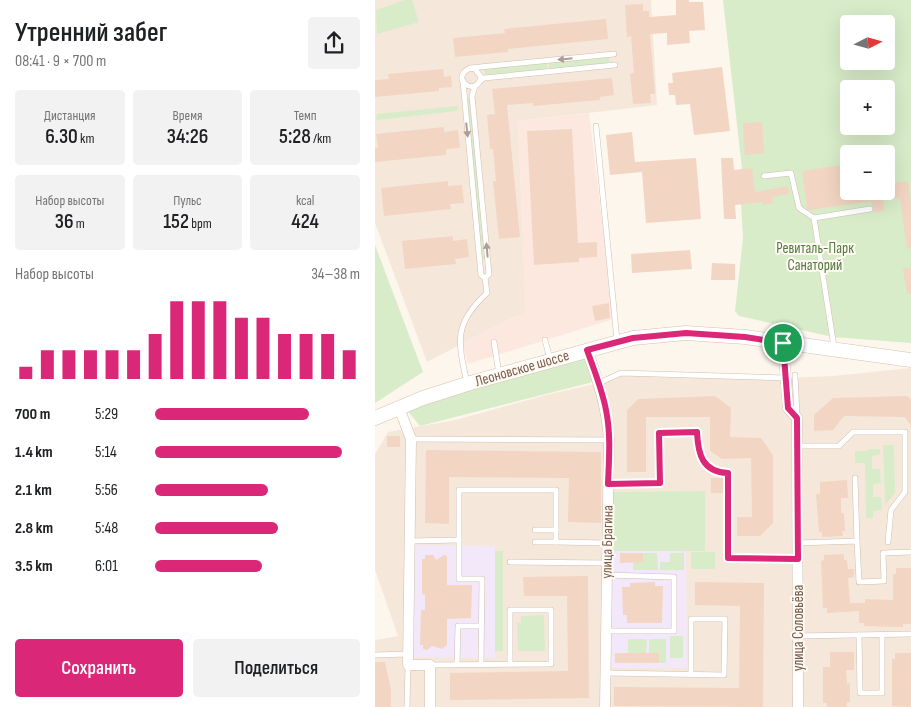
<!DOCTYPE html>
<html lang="ru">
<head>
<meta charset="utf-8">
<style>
  body { margin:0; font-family:"Sofia Sans Condensed",sans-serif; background:#f2f2f2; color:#202124; height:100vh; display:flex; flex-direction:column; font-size:19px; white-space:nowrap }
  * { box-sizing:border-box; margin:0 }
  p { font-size:16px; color:#757577 }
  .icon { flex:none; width:28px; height:28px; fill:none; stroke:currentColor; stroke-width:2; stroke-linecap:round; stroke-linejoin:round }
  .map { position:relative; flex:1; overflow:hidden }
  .sheet { display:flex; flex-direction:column; background:#fff; width:375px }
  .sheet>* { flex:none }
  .needle { width:32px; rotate:84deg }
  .tools { position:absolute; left:465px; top:15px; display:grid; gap:10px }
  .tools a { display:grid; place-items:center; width:55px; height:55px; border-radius:5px; background:#fff; box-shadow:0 5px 20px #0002; font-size:25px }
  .pin { position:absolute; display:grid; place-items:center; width:42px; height:42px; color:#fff; margin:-21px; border:2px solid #fff; border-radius:50%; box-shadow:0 1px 5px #0007 }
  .round { display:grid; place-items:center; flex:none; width:52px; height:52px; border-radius:5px; background:#f2f2f2 }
  .head { display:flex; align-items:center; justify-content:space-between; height:85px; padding:0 15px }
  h1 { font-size:28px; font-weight:600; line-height:38px }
  .metrics { display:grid; grid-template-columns:repeat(3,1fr); gap:8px; height:85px; padding:5px 15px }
  .metrics div { display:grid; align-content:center; border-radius:5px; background:#f2f2f2; text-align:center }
  .metrics b { font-size:21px; font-weight:600 }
  .metrics small { font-size:14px; font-weight:400 }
  .metrics p { font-size:14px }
  .chart { height:140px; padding:10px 15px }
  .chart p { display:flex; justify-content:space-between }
  .chart svg { width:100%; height:90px; margin-top:5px; stroke:#db2777; stroke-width:6 }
  .button { display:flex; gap:10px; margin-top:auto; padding:10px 15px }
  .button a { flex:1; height:58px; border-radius:5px; background:#db2777; color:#fff; font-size:20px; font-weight:600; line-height:58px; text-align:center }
  .button a+a { background:#f2f2f2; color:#202124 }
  ul { padding:0 15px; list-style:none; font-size:16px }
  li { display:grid; grid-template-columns:80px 60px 1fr; align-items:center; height:38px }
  li i { height:12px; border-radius:6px; background:#db2777 }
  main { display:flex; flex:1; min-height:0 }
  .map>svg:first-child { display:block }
</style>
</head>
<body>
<main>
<section class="sheet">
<div class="head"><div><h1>Утренний забег</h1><p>08:41 · 9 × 700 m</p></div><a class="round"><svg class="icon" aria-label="share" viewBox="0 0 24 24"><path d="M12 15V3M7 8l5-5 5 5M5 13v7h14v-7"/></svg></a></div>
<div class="metrics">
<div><p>Дистанция</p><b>6.30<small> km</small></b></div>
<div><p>Время</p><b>34:26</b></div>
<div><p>Темп</p><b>5:28<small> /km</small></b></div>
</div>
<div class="metrics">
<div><p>Набор высоты</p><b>36<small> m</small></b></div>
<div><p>Пульс</p><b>152<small> bpm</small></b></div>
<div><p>kcal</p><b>424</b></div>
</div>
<div class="chart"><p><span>Набор высоты</span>34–38 m</p>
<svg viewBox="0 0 160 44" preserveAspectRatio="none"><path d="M5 44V38M15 44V30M25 44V30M35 44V30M45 44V30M55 44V30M65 44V22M75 44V6M85 44V6M95 44V6M105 44V14M115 44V14M125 44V22M135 44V22M145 44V22M155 44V30"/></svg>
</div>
<ul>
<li><b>700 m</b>5:29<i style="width:75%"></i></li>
<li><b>1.4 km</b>5:14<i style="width:91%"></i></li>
<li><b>2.1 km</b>5:56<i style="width:55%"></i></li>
<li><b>2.8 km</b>5:48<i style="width:60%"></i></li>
<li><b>3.5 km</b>6:01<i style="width:52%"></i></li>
</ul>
<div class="button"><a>Сохранить</a><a>Поделиться</a></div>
</section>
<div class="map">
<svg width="536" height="707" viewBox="0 0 536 707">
  <rect width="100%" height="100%" fill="#fdf6ec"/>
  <g fill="#f5e8da">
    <polygon points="0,0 276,0 282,105 143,121 151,311 147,316 139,317 52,362 0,223"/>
    <polygon points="536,368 536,707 0,707 0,640 23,636 0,570 0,454 13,432 80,420 175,394 224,383 246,373 411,378 458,376"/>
  </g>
  <polygon fill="#fde8e0" points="214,113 239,319 93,364 87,344 139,317 147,316 151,311 143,121"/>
  <g fill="#f3e8fa">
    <polygon points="39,545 120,546 120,658 38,657"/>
    <polygon points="236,551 311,551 312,668 236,668"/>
  </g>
  <g fill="#d8ecc9" fill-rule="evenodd">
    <polygon points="30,0 37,0 44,22 2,34 1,10"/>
    <path d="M348,0H536V343L458,337L364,316L360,311L368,238L364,170L367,169ZM474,24H511V61H474ZM474,89H511V126H474ZM474,154H511V191H474Z"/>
    <polygon points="233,57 235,61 233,63 175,69 174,63"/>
    <polygon points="172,63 172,69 110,75 109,74 110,70"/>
    <polygon points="92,98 96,99 111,258 107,260"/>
    <polygon points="82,106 84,107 82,111 3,120 1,119 2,114"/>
    <polygon points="0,245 48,372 0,403"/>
    <polygon points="211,358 218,382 45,426 31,409 63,396"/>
    <polygon points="508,445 519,445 520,493 510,505"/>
    <polygon points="493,449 505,449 505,455 497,456 497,469 505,469 506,483 498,484 498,497 506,497 507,510 498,511 498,518 491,518 490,463 480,463 480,451 492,451"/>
    <polygon points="330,491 330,551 239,551 238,492"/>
    <rect x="120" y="551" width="8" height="100"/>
    <rect x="316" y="552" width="24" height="17"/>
    <polygon points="268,553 282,553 283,570 258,570 258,562 268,562"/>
    <polygon points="295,553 309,553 309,570 285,570 285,562 295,562"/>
    <polygon points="169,615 170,651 143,651 142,623 146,623 146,616"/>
    <rect x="295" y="636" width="13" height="22"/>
    <polygon points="253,639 272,639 271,653 253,663"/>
    <polygon points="274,639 291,639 291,663 284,663 284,653 274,653"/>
  </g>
  <g fill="#f3d5c3">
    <polygon points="301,0 314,0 314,2 328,2 330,30 314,31 315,43 292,45 292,33 275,34 280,94 275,94 276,103 258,104 255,74 259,73 256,36 252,37 250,5 268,4 268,11 274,11 274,17 301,15"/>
    <polygon points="231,19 233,39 133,49 133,52 80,57 78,38 130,33 129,29"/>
    <polygon points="347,67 355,131 319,135 315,104 301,105 300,95 294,95 293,83 298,83 297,73"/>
    <polygon points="68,69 69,77 76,76 77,87 64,88 64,91 0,97 0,80 14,79 13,74"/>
    <polygon points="237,78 239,95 225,97 225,100 158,106 158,103 132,105 145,237 124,239 118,181 121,181 118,149 115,149 112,115 120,114 117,89"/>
    <polygon points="387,122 389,153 370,155 368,123"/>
    <polygon points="69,127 69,132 83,130 85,148 71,149 71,155 0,162 0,148 3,148 1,134"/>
    <polygon points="197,129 203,243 222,242 222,257 204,258 204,262 159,265 152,131"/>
    <polygon points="257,132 260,162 321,158 326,219 271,223 267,172 235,175 231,135"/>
    <polygon points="346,158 358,158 359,170 377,168 380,192 413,186 414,194 397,197 398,203 388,205 388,202 360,205 361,219 349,219"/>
    <polygon points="474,164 474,191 511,191 511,184 533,181 536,203 536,248 532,249 525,198 508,200 509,211 498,212 499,209 496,201 435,210 432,208 427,171"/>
    <polygon points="73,181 73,186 87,185 89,203 75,204 76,209 9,216 6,188"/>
    <polygon points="78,236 78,241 92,239 94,257 80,259 81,264 30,269 27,241"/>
    <polygon points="315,250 317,269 257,273 256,254"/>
    <polygon points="337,263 360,264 360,280 336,280"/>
    <polygon points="536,268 536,294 532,294 528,269"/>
    <polygon points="234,303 235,318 220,321 217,306"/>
    <polygon points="340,396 356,408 355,437 386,438 398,455 398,523 385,536 362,536 362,517 377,517 376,458 347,459 335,451 335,417 271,417 271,472 252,472 252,410 263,399"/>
    <polygon points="532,396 536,399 536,426 530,417 469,416 458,430 439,431 439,415 458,398"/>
    <rect x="12" y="436" width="13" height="11"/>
    <polygon points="51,450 226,452 226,523 193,522 194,478 74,477 74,524 50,523"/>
    <polygon points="336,478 348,478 349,493 336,493"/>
    <polygon points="472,480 473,498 466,498 466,513 469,513 470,531 467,531 468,536 447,537 447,532 444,532 443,520 441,494 445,494 445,482"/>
    <polygon points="245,553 268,553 268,562 245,563"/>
    <polygon points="469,554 469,560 472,560 473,569 479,569 479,577 473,578 475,603 490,603 490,599 518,600 518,574 521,574 521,568 536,568 536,624 528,624 528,627 489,626 489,623 484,623 484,611 452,613 452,608 448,608 446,561 449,560 449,555"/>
    <polygon points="50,555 58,555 61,560 69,555 72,556 72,585 97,585 96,618 72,619 72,645 67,649 57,646 52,650 48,649 48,645 45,645 46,610 50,610 50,595 47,594 47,559 50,559"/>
    <polygon points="213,576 214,698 75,700 75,673 193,671 192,596 149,596 148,577"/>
    <polygon points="280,582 280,586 288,586 287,623 252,623 252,615 248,615 247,587 255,587 255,583"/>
    <polygon points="320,582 389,583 388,707 239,706 239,687 364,688 365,606 320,605"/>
    <polygon points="455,652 479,652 479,670 471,670 472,684 475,683 475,702 472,702 472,707 452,707 452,703 448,703 448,667 455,667"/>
    <rect x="240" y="653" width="44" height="10"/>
    <polygon points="520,653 536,653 536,707 517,706 517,659 520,659"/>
    <polygon points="0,662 10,662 16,689 16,707 0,707"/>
  </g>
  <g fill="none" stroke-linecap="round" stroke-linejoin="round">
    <g stroke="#d1beb0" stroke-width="6">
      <g id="lane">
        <path d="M95,68L100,69L106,77C102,98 73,79 95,68L239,54"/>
        <polyline points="88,81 106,275 110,278 114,274 97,96 100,86"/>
        <polyline points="105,81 109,78 240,65"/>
        <polyline points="221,126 242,340"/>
        <polyline points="389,176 416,173 424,208 439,218"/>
        <polyline points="170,340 175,359"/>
        <polyline points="119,342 124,374"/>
        <polyline points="459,347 439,218 495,209"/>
        <polyline points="420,375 422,415"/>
        <path d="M92,383C83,342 78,324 112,293L110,278"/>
        <polyline points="224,383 246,373 411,378"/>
        <polyline points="36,439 234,440"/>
        <polyline points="423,446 464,446 478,432 530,432 530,492 516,510 513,542"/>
        <polyline points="480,478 482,541"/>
        <path d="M233,484L285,483L284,433L322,432C323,453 327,472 353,473V557L423,559"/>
        <polyline points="160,530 181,530"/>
        <polyline points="84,540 84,579 107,579 106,664"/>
        <polyline points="35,541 84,540 84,490 181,490 181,542 232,543"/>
        <polyline points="160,542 181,542"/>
        <polyline points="423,543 482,541 484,582 509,581 508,553 536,552"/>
        <polyline points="135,562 232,563"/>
        <polyline points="231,631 299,631 299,577 232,575"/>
        <polyline points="484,635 485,693 507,693 507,634"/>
        <polyline points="423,636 536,634"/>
        <polyline points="0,655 33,654"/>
        <polyline points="82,664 83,626 106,626"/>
        <polyline points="55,665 176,664 176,610 135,610 135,664"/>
        <polyline points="231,673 349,675 350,619 316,619 316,674"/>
        <polyline points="32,707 33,665"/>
      </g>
    </g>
    <g stroke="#d1beb0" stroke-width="11">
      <g id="street">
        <polyline points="408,343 413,408 422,418 423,707"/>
        <path d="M212,350C223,380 232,408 234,440L230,707"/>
        <polyline points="24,408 36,439 33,665 55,665 55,707"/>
      </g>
    </g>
    <g stroke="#d6c0b0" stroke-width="15">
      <polyline id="secondary" points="0,418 48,398 92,384 258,338 311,333 370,337 536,360"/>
    </g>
    <use href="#lane" stroke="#fff" stroke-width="5"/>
    <use href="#street" stroke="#fff" stroke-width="10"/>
    <use href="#secondary" stroke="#fff" stroke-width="14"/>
  </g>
  <defs><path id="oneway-solid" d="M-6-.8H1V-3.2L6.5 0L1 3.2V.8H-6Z" transform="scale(1.25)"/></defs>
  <g fill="#af9d94">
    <use href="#oneway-solid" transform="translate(190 59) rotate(174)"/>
    <use href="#oneway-solid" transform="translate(92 130) rotate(84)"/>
    <use href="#oneway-solid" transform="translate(112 250) rotate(-95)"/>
  </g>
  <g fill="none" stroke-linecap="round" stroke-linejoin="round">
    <g stroke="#fff" stroke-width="10">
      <path id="route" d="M311,333L370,337L408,343L413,408L422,418L423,559L353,558V473C327,472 323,454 322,432L284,433L285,483L233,484C234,459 236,434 231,410C227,389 219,370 212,350L258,338Z"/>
    </g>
    <use href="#route" stroke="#db2777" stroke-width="6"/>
  </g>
  <g text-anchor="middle" stroke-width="4" stroke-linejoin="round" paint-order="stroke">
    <g font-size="15" fill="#537a41" stroke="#fffaf3">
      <text x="440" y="253">Ревиталь-Парк<tspan x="440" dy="17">Санаторий</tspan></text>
    </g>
    <g font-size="15" fill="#7a5c4d" stroke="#fffaf3">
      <text transform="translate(147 368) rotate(-16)" y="5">Леоновское шоссе</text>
      <text transform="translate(232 542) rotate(-89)" y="5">улица Брагина</text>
      <text transform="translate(423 628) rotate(-90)" y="5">улица Соловьёва</text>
    </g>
  </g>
</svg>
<div class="tools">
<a><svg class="needle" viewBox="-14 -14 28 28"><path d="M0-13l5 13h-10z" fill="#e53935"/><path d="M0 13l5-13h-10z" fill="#757577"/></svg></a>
<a>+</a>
<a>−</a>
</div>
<div class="pin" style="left:408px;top:343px;background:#1e9e55"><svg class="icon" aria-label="arrive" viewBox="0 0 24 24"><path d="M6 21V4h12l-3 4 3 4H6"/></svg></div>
</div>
</main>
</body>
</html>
